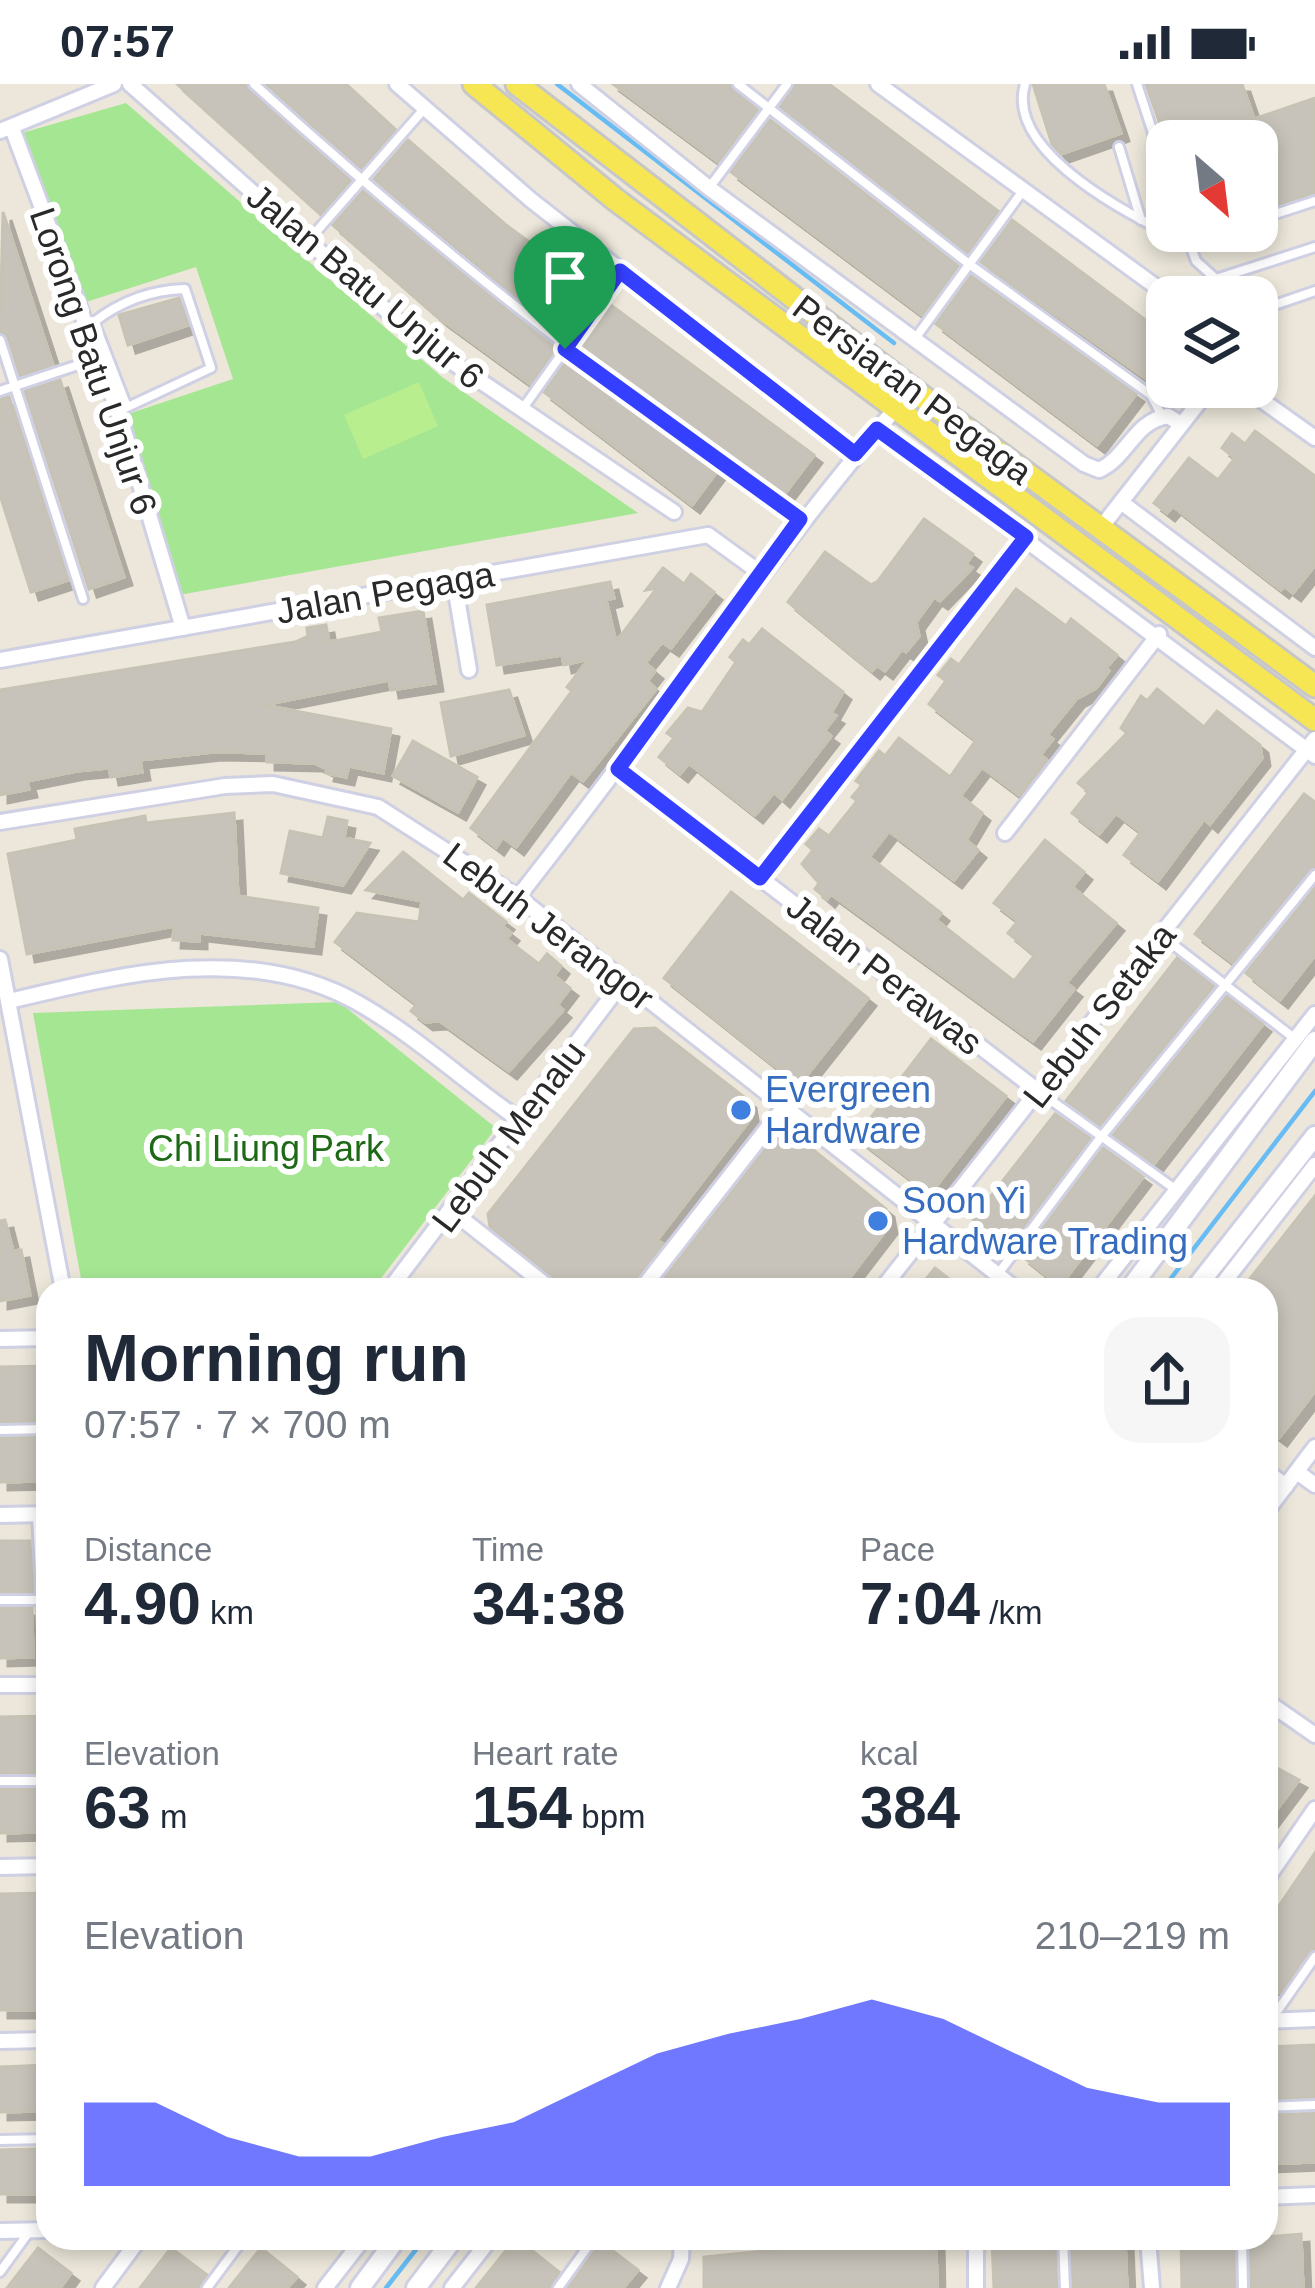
<!DOCTYPE html>
<html lang="en">
<head>
<meta charset="utf-8">
<style>
  body { margin:0; font-family:Arial,sans-serif; background:#f6f6f7; color:#1f2937; height:100vh; display:flex; flex-direction:column; font-size:45px; white-space:nowrap }
  * { box-sizing:border-box; margin:0 }
  p { font-size:39px; color:#747a83 }
  .icon { flex:none; width:66px; height:66px; fill:none; stroke:currentColor; stroke-width:2; stroke-linecap:round; stroke-linejoin:round }
  .map { position:relative; flex:1; overflow:hidden }
  .side { position:absolute; left:36px; top:1194px; width:1242px; height:972px; display:flex; flex-direction:column; background:#fff; border-radius:36px; box-shadow:0 6px 18px #0003 }
  .side>* { flex:none }
  .needle { width:78px; rotate:152deg }
  .fabs { position:absolute; left:1146px; top:36px; display:grid; gap:24px }
  .fabs a { display:grid; place-items:center; width:132px; height:132px; border-radius:24px; background:#fff; box-shadow:0 6px 18px #0003; font-size:60px }
  .pin { position:absolute; display:grid; place-items:center; width:102px; height:102px; color:#fff; margin:-123px -51px; border-radius:50% 50% 50% 0; rotate:-45deg; box-shadow:0 0 12px #0007 }
  .pin .icon { rotate:45deg }
  .round { display:grid; place-items:center; flex:none; width:126px; height:126px; border-radius:36px; background:#f6f6f7 }
  .summary { display:flex; align-items:center; justify-content:space-between; height:204px; padding:0 48px }
  h1 { font-size:66px; font-weight:800; line-height:90px }
  .figures { display:grid; grid-template-columns:repeat(3,1fr); gap:18px; height:204px; padding:12px 48px }
  .figures div { display:grid; align-content:center }
  .figures b { font-size:60px; font-weight:800 }
  .figures small { font-size:33px; font-weight:400 }
  .figures p { font-size:33px }
  .chart { height:336px; padding:24px 48px }
  .chart p { display:flex; justify-content:space-between }
  .chart svg { width:100%; height:216px; margin-top:12px; fill:#343fff; opacity:.7 }
  .status { display:flex; justify-content:space-between; align-items:center; height:84px; padding:0 60px; background:#fff; direction:ltr }
  .status svg { height:33px; fill:currentColor }
  .map>svg:first-child { display:block }
</style>
</head>
<body>
<div class="status"><b>07:57</b><svg viewBox="0 0 49 12"><path d="M0 12V9h3v3zM5 12V6h3v6zM10 12V3h3v9zM15 12V0h3v12zM26 1h20v11H26zM47 4h2v5h-2z"/></svg></div>
<div class="map">
<svg width="1315" height="2204" viewBox="0 0 1315 2204">
  <defs>
    <filter id="shadow"><feDropShadow dx="8" dy="8" stdDeviation="0" flood-color="#0004"/></filter>
  </defs>
  <rect width="100%" height="100%" fill="#ece7da"/>
  <g fill="#a5e693">
    <polygon points="126,19 442,293 638,429 179,511 125,331 233,295 196,183 86,218 22,49"/>
    <polygon points="339,918 496,1044 372,1206 83,1206 33,929"/>
  </g>
  <polygon fill="#b9ee8e" points="419,298 438,342 363,375 344,331"/>
  <g fill="none" stroke-linecap="round" stroke-linejoin="round">
    <g stroke="#67bcf4" stroke-width="4.5">
      <polyline points="557,0 894,259"/>
      <polyline points="1162,1206 1315,1007"/>
      <polyline points="386,2204 425,2154"/>
    </g>
  </g>
  <g fill="#c7c3ba" stroke="#c7c3b4" stroke-width="3" filter="url(#shadow)">
    <polygon points="177,0 246,0 350,96 321,130"/>
    <polygon points="266,0 346,0 395,45 361,84"/>
    <polygon points="613,0 730,0 757,26 718,78"/>
    <polygon points="795,0 829,0 998,127 968,169 780,23"/>
    <polygon points="1033,0 1104,0 1121,49 1061,70 1052,60"/>
    <polygon points="1146,0 1242,0 1254,35 1315,14 1315,109 1257,127 1257,57 1166,57"/>
    <polygon points="770,36 958,182 922,231 731,88"/>
    <polygon points="408,56 506,141 596,207 565,251 374,95"/>
    <polygon points="363,107 556,264 530,300 441,235 333,141"/>
    <polygon points="3,128 53,281 20,292 8,253 0,248"/>
    <polygon points="1012,136 1167,252 1167,309 981,178"/>
    <polygon points="971,192 1136,310 1097,361 936,240"/>
    <polygon points="179,214 188,241 128,261 119,231"/>
    <polygon points="608,219 814,371 783,412 578,261"/>
    <polygon points="569,274 718,386 692,421 544,308"/>
    <polygon points="60,296 124,493 89,505 25,307"/>
    <polygon points="9,313 68,496 31,508 0,411 0,315"/>
    <polygon points="1255,347 1315,392 1315,481 1293,509 1284,502 1281,506 1173,422 1167,429 1154,419 1189,374 1218,396 1235,374 1222,364 1232,350 1245,360"/>
    <polygon points="924,435 973,470 966,480 972,484 940,517 934,513 916,538 919,552 906,568 902,565 885,587 877,581 872,587 788,518 825,468 871,501 878,497"/>
    <polygon points="663,484 684,500 691,490 714,508 671,564 662,558 645,579 655,587 647,597 656,605 583,697 571,688 516,763 503,753 496,763 471,744 572,607 567,603 589,575 564,581 562,571 497,581 487,521 610,498 614,514 606,516 616,558 657,504 646,506"/>
    <polygon points="1016,505 1066,542 1071,535 1117,571 1106,584 1109,587 1096,604 1076,615 1047,651 1053,655 1040,671 1047,676 1019,711 982,683 960,712 982,729 966,756 978,766 954,796 889,747 869,773 941,829 936,836 1014,897 1035,871 1008,849 1018,837 994,819 1045,756 1084,788 1072,803 1116,839 1066,899 1074,905 1033,957 831,810 827,815 815,805 819,799 802,780 813,766 806,760 819,745 829,752 857,717 852,713 862,701 856,697 879,667 885,672 899,654 950,693 976,656 929,620 946,597 938,591 951,575 959,581"/>
    <polygon points="423,527 435,599 391,606 389,596 263,621 391,645 383,689 349,682 346,693 326,689 327,685 314,679 267,678 267,669 214,668 140,676 142,688 111,693 109,684 77,687 27,697 29,705 0,711 0,606 295,558 308,552 307,544 326,541 329,558 382,548 379,534"/>
    <polygon points="762,545 843,608 831,629 836,632 824,647 831,652 782,715 774,708 755,731 689,679 680,690 659,673 674,654 667,649 688,624 702,628 736,578 730,573 743,556 749,561"/>
    <polygon points="1157,605 1204,643 1217,627 1260,661 1262,674 1210,740 1204,735 1158,797 1124,771 1141,748 1116,729 1099,750 1072,729 1089,708 1078,699 1127,649 1121,644 1141,612 1147,617"/>
    <polygon points="509,606 524,651 451,672 441,619"/>
    <polygon points="413,657 477,693 458,728 393,692"/>
    <polygon points="1304,710 1315,718 1315,783 1233,879 1195,850"/>
    <polygon points="234,729 238,812 318,824 313,862 199,849 199,857 173,856 174,842 27,870 8,770 77,756 75,745 145,732 146,739"/>
    <polygon points="328,733 347,737 344,754 370,759 343,801 281,789 290,747 323,754"/>
    <polygon points="403,768 463,816 469,809 506,838 502,842 511,849 506,855 539,880 547,870 561,882 554,892 570,904 557,921 563,926 509,987 440,937 425,938 411,927 417,920 335,858 357,829 419,838 422,817 366,806"/>
    <polygon points="1315,804 1315,871 1280,916 1246,889"/>
    <polygon points="731,808 868,914 799,1001 664,894"/>
    <polygon points="1177,874 1214,902 1100,1041 1066,1017"/>
    <polygon points="1227,912 1263,940 1154,1080 1113,1051"/>
    <polygon points="655,944 748,1016 751,1034 657,1156 663,1160 630,1206 569,1206 490,1143 488,1130 634,945"/>
    <polygon points="931,955 1006,1012 930,1110 856,1053"/>
    <polygon points="1055,1030 1090,1054 1008,1162 973,1135"/>
    <polygon points="795,1051 886,1125 889,1142 840,1206 655,1206 775,1053"/>
    <polygon points="1103,1064 1143,1093 1060,1202 1022,1172"/>
    <polygon points="1315,1112 1315,1307 1279,1354 1266,1344 1266,1206 1241,1206"/>
    <polygon points="5,1136 13,1167 21,1166 30,1211 0,1217 0,1137"/>
    <polygon points="935,1184 963,1206 917,1206"/>
    <polygon points="48,1282 48,1337 0,1338 0,1283"/>
    <polygon points="48,1353 48,1397 0,1398 0,1354"/>
    <polygon points="0,1457 30,1457 33,1508 0,1508"/>
    <polygon points="0,1524 32,1524 33,1573 0,1574"/>
    <polygon points="48,1632 48,1689 0,1689 0,1633"/>
    <polygon points="1266,1678 1299,1696 1266,1740"/>
    <polygon points="0,1705 48,1705 48,1748 0,1749"/>
    <polygon points="1315,1769 1315,1863 1280,1909 1266,1899 1266,1841"/>
    <polygon points="48,1809 48,1926 0,1926 0,1810"/>
    <polygon points="1315,1961 1315,2013 1266,2015 1266,1963"/>
    <polygon points="48,1981 48,2027 0,2028 0,1983"/>
    <polygon points="1315,2029 1315,2078 1266,2080 1266,2031"/>
    <polygon points="35,2065 48,2065 48,2110 0,2110 0,2066"/>
    <polygon points="1301,2150 1303,2204 1251,2204 1250,2154"/>
    <polygon points="516,2154 559,2188 550,2204 476,2204"/>
    <polygon points="826,2154 936,2154 937,2204 704,2204 704,2173 826,2161"/>
    <polygon points="1055,2154 1057,2204 994,2204 992,2156"/>
    <polygon points="1071,2154 1125,2154 1127,2204 1073,2204"/>
    <polygon points="1181,2154 1234,2154 1235,2204 1182,2204"/>
    <polygon points="601,2158 638,2186 623,2204 568,2204"/>
    <polygon points="38,2164 71,2189 60,2204 7,2204"/>
    <polygon points="171,2164 207,2191 199,2204 140,2204"/>
    <polygon points="261,2164 297,2193 287,2204 229,2204"/>
  </g>
  <g fill="none" stroke-linecap="round" stroke-linejoin="round">
    <g stroke="#cfd0e3" stroke-width="14">
      <g id="lane">
        <path d="M254,0C427,158 609,300 800,435"/>
        <polyline points="738,0 969,180 1151,311 1162,332"/>
        <path d="M1025,0C1004,70 1138,136 1189,159L1225,147"/>
        <polyline points="1137,0 1167,92"/>
        <polyline points="1119,63 1141,136"/>
        <polyline points="709,104 787,0"/>
        <polyline points="1257,136 1315,117"/>
        <polyline points="1185,147 1196,177 1216,195 1315,163"/>
        <polyline points="308,157 424,25"/>
        <polyline points="1231,192 1237,213"/>
        <polyline points="1257,227 1315,207"/>
        <polyline points="917,252 1022,108"/>
        <polyline points="0,256 83,515"/>
        <polyline points="0,307 96,275"/>
        <path d="M119,327L211,284L185,205C150,206 121,217 94,238L127,323"/>
        <polyline points="521,327 620,188"/>
        <polyline points="1162,852 1294,954"/>
        <polyline points="1038,1007 1175,1105"/>
        <polyline points="986,1206 1101,1053 1315,791"/>
        <polyline points="0,1346 48,1345"/>
        <polyline points="37,1432 46,1601"/>
        <polyline points="0,1516 48,1516"/>
        <polyline points="0,1697 48,1697"/>
        <polyline points="1271,1936 1315,1873"/>
        <polyline points="1266,2023 1315,2021"/>
        <polyline points="0,2056 48,2055"/>
        <polyline points="1063,2154 1065,2204"/>
        <polyline points="1242,2154 1243,2204"/>
        <polyline points="0,2188 29,2148"/>
        <polyline points="207,2204 244,2154"/>
        <polyline points="558,2204 594,2154"/>
      </g>
    </g>
    <g stroke="#cfd0e3" stroke-width="20">
      <g id="street">
        <polyline points="130,0 421,257 674,428"/>
        <polyline points="397,0 531,116 855,370"/>
        <path d="M579,0L709,104L1084,380L1099,386C1128,373 1134,337 1168,332L1181,340"/>
        <polyline points="878,0 1170,213"/>
        <polyline points="12,44 118,327 183,544"/>
        <polyline points="0,47 114,0"/>
        <polyline points="1243,303 1315,354"/>
        <polyline points="877,345 1315,672"/>
        <polyline points="1121,418 1315,564"/>
        <polyline points="1099,446 1211,303"/>
        <polyline points="454,496 469,586"/>
        <polyline points="0,576 708,451 759,488"/>
        <polyline points="618,685 1038,1007"/>
        <polyline points="0,738 225,702 273,700 378,723 518,813 1017,1206"/>
        <polyline points="1005,749 1159,550"/>
        <polyline points="760,793 1026,453"/>
        <path d="M518,813C646,651 762,482 895,325"/>
        <polyline points="0,875 63,1206"/>
        <path d="M9,917C122,890 250,858 358,919C416,952 466,999 521,1037"/>
        <polyline points="452,1127 552,1206"/>
        <polyline points="389,1206 624,896"/>
        <polyline points="641,1206 784,1023"/>
        <polyline points="881,1206 1315,655"/>
        <polyline points="1098,1206 1315,930"/>
        <polyline points="1218,1206 1315,1081"/>
        <polyline points="0,1255 48,1254"/>
        <polyline points="1266,1387 1286,1402"/>
        <polyline points="1297,1388 1315,1401"/>
        <polyline points="1266,1428 1315,1363"/>
        <polyline points="0,1431 48,1430"/>
        <polyline points="0,1601 48,1601"/>
        <polyline points="1266,1617 1315,1651"/>
        <polyline points="0,1783 48,1782"/>
        <polyline points="1266,1796 1315,1725"/>
        <polyline points="1266,1937 1315,1935"/>
        <polyline points="0,1957 48,1956"/>
        <polyline points="1266,2113 1315,2111"/>
        <polyline points="0,2147 48,2146"/>
        <polyline points="1148,2154 1152,2204"/>
        <polyline points="103,2204 140,2154"/>
        <polyline points="325,2204 364,2154"/>
        <polyline points="452,2204 491,2154"/>
        <polyline points="668,2204 681,2175 682,2154"/>
        <polyline points="976,2204 976,2154"/>
      </g>
    </g>
    <g stroke="#cfd0e3" stroke-width="24">
      <g id="secondary">
        <polyline points="1129,1206 1315,957"/>
        <polyline points="1194,1206 1315,1052"/>
        <polyline points="360,2204 397,2154"/>
        <polyline points="416,2204 454,2154"/>
      </g>
    </g>
    <g stroke="#c7c7c7" stroke-width="27">
      <g id="primary">
        <polyline points="474,0 616,116 1315,636"/>
        <polyline points="517,0 912,305 1315,602"/>
      </g>
    </g>
    <use href="#lane" stroke="#fff" stroke-width="8"/>
    <use href="#street" stroke="#fff" stroke-width="14"/>
    <use href="#secondary" stroke="#fff" stroke-width="18"/>
    <use href="#primary" stroke="#f7e654" stroke-width="21"/>
  </g>
  <g fill="none" stroke-linecap="round" stroke-linejoin="round">
    <g stroke="#fff" stroke-width="24">
      <polygon id="route" points="620,187 855,370 877,345 1026,453 760,794 618,685 800,435 565,265"/>
    </g>
    <use href="#route" stroke="#343fff" stroke-width="15"/>
  </g>
  <g fill="#3f7fe0" stroke="#fff" stroke-width="4.5">
    <circle cx="741" cy="1026" r="12"/>
    <circle cx="878" cy="1137" r="12"/>
  </g>
  <g text-anchor="middle" stroke-width="12" stroke-linejoin="round" paint-order="stroke">
    <g font-size="36" fill="#292929" stroke="#fff">
      <text transform="translate(366 202) rotate(40)" y="13">Jalan Batu Unjur 6</text>
      <text transform="translate(94 277) rotate(71)" y="13">Lorong Batu Unjur 6</text>
      <text transform="translate(913 305) rotate(37)" y="13">Persiaran Pegaga</text>
      <text transform="translate(385 508) rotate(-10)" y="13">Jalan Pegaga</text>
      <text transform="translate(549 842) rotate(37)" y="13">Lebuh Jerangor</text>
      <text transform="translate(885 890) rotate(38)" y="13">Jalan Perawas</text>
      <text transform="translate(1099 931) rotate(-52)" y="13">Lebuh Setaka</text>
      <text transform="translate(508 1052) rotate(-53)" y="13">Lebuh Menalu</text>
    </g>
    <g font-size="36" fill="#366cbe" stroke="#fff" text-anchor="start">
      <text x="765" y="1018">Evergreen<tspan x="765" dy="41">Hardware</tspan></text>
      <text x="902" y="1129">Soon Yi<tspan x="902" dy="41">Hardware Trading</tspan></text>
    </g>
    <g font-size="36" fill="#1d6916" stroke="#fff">
      <text x="266" y="1077">Chi Liung Park</text>
    </g>
  </g>
</svg>
<div class="fabs">
<a><svg class="needle" viewBox="-14 -14 28 28"><path d="M0-13l5 13h-10z" fill="#e53935"/><path d="M0 13l5-13h-10z" fill="#747a83"/></svg></a>
<a><svg class="icon" aria-label="layers" viewBox="0 0 24 24"><path d="M12 4l9 5-9 5-9-5zM3 14l9 5 9-5"/></svg></a>
</div>
<div class="pin" style="left:565px;top:265px;background:#1e9e55"><svg class="icon" aria-label="arrive" viewBox="0 0 24 24"><path d="M6 21V4h12l-3 4 3 4H6"/></svg></div>
<section class="side">
<div class="summary"><div><h1>Morning run</h1><p>07:57 · 7 × 700 m</p></div><a class="round"><svg class="icon" aria-label="share" viewBox="0 0 24 24"><path d="M12 15V3M7 8l5-5 5 5M5 13v7h14v-7"/></svg></a></div>
<div class="figures">
<div><p>Distance</p><b>4.90<small> km</small></b></div>
<div><p>Time</p><b>34:38</b></div>
<div><p>Pace</p><b>7:04<small> /km</small></b></div>
</div>
<div class="figures">
<div><p>Elevation</p><b>63<small> m</small></b></div>
<div><p>Heart rate</p><b>154<small> bpm</small></b></div>
<div><p>kcal</p><b>384</b></div>
</div>
<div class="chart"><p><span>Elevation</span>210–219 m</p>
<svg viewBox="0 0 160 44" preserveAspectRatio="none"><path d="M0 44V27L10 27L20 34L30 38L40 38L50 34L60 31L70 24L80 17L90 13L100 10L110 6L120 10L130 17L140 24L150 27L160 27V44z"/></svg>
</div>
</section>
</div>
</body>
</html>
